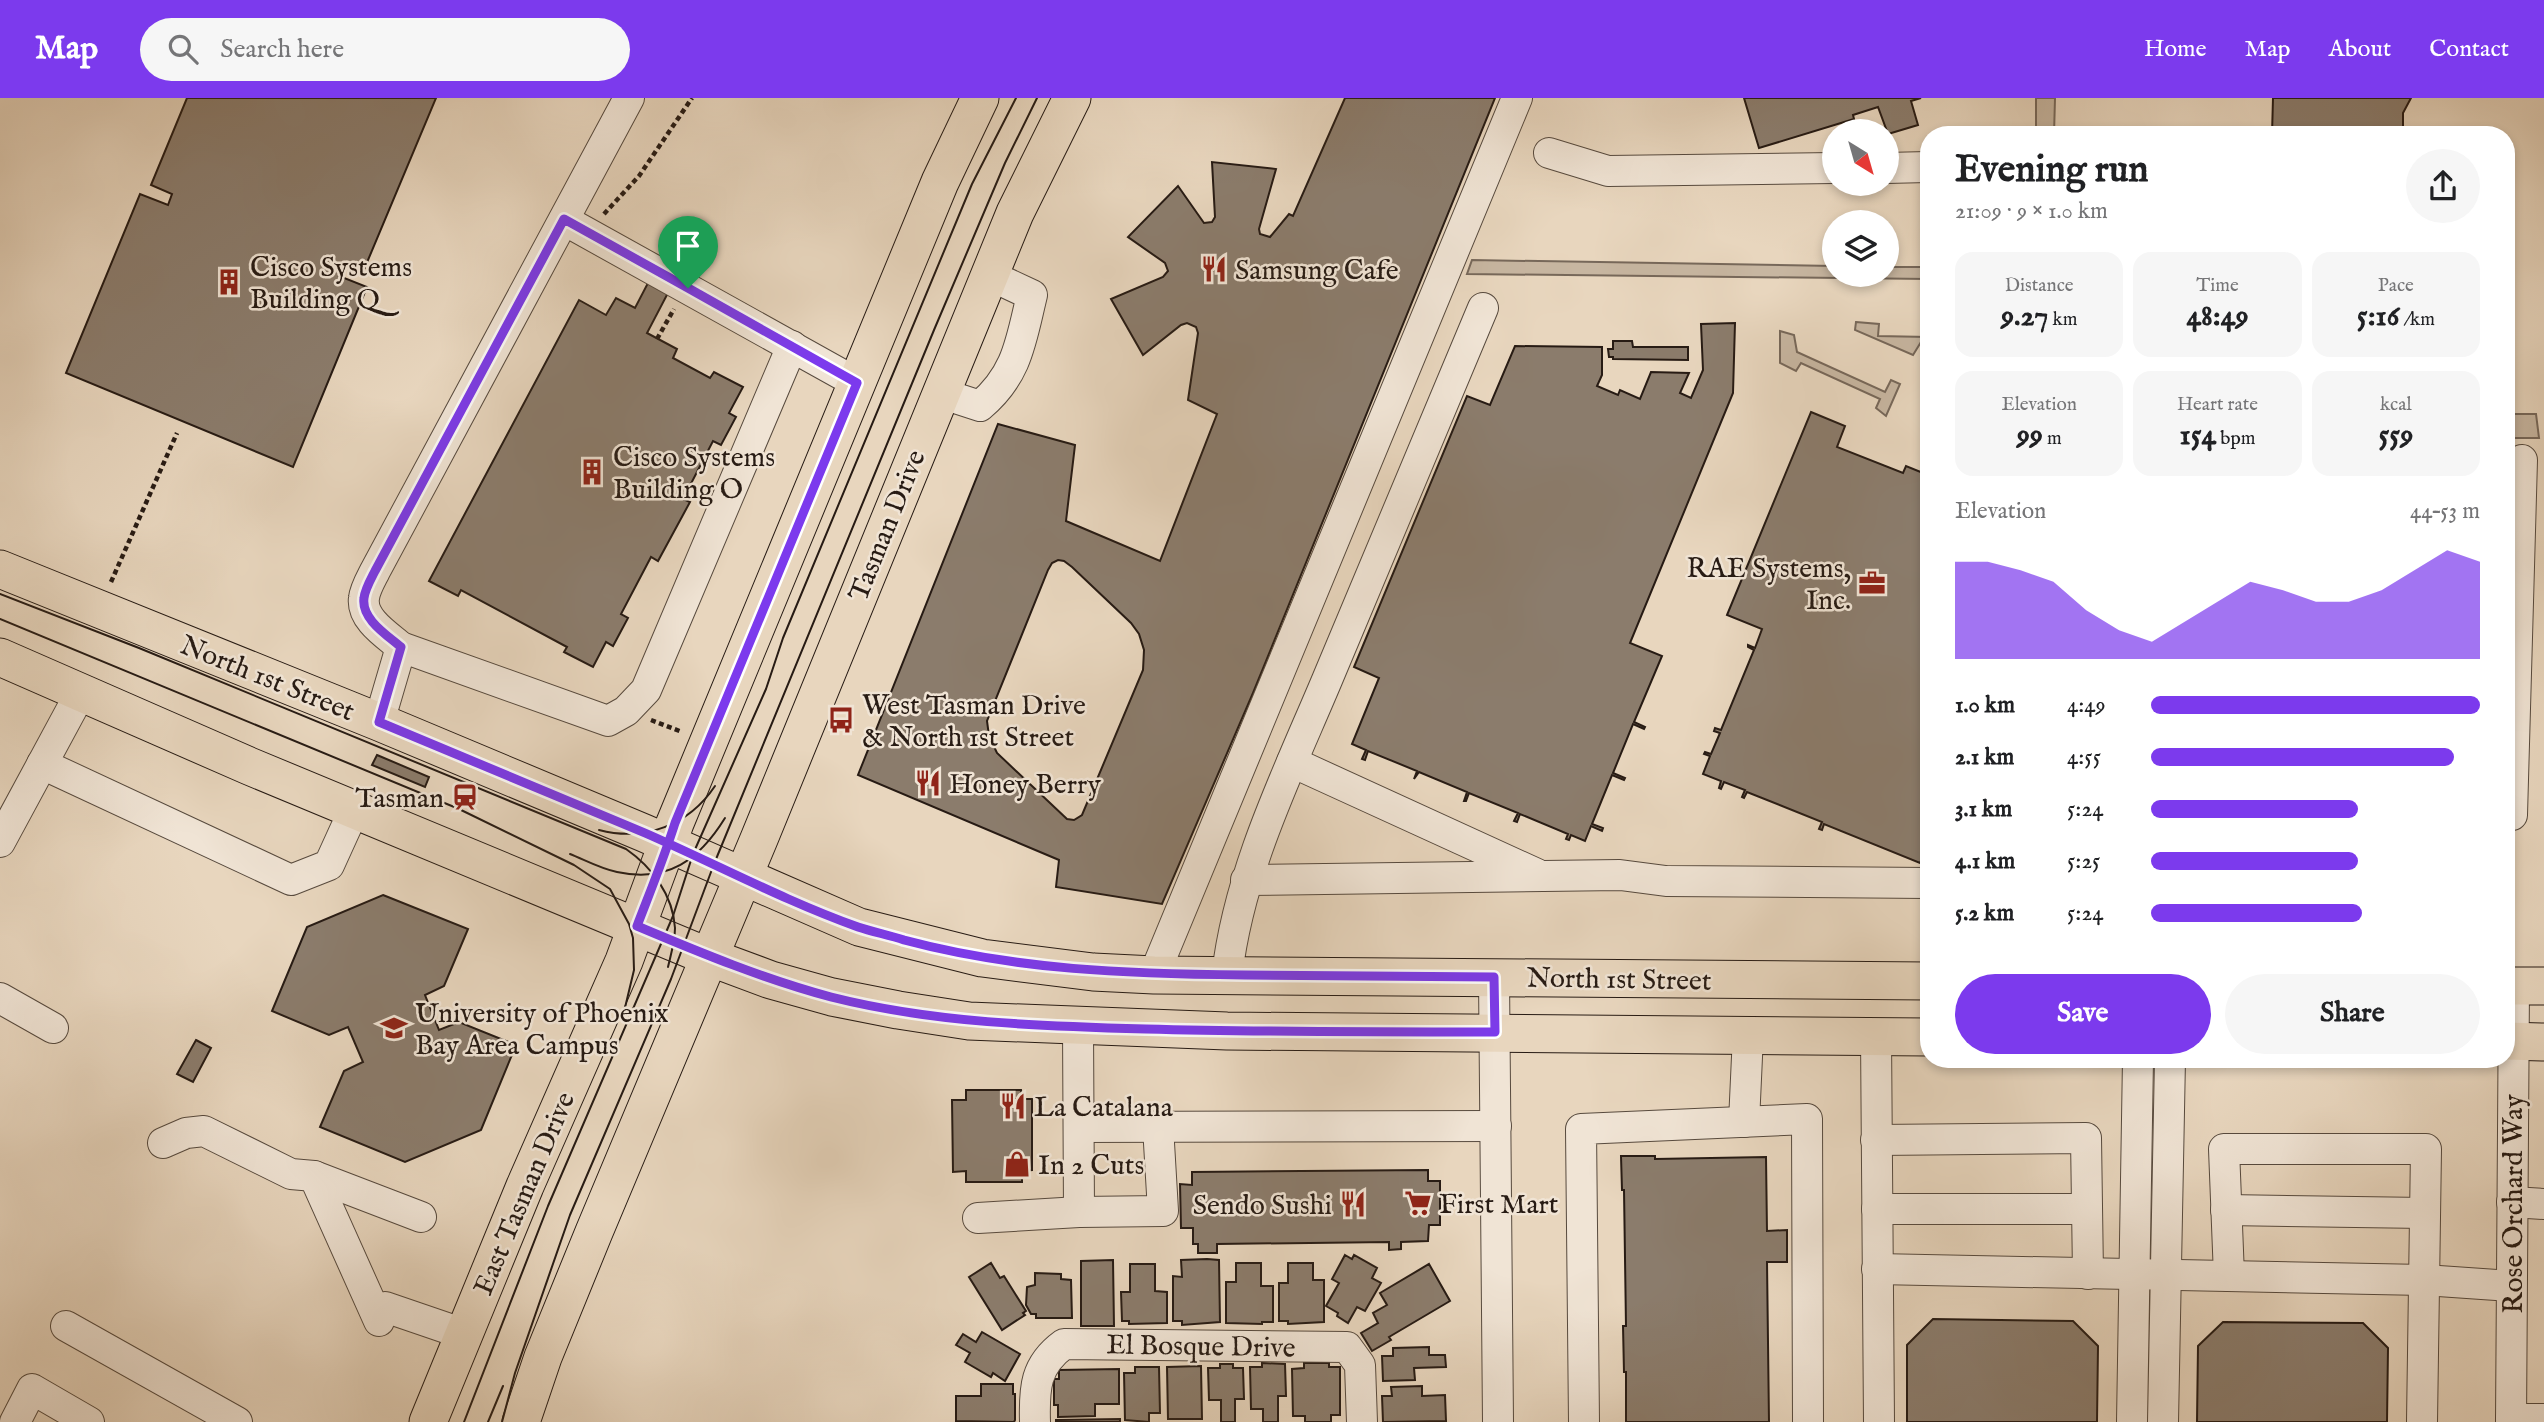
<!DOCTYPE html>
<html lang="en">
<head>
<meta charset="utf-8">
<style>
  body { margin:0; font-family:"IM FELL English",serif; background:#f6f6f6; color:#202124; height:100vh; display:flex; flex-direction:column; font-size:26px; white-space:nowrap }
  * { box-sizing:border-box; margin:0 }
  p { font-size:23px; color:#757577 }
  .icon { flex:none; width:38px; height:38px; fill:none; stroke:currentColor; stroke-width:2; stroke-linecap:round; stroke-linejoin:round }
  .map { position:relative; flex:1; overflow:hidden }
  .sheet { position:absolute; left:1920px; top:28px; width:595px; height:942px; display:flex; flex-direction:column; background:#fff; border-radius:28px; box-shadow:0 4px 10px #0003 }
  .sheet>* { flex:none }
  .needle { width:46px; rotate:143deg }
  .tools { position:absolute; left:1822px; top:21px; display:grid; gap:14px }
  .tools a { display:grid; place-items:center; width:77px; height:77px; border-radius:50%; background:#fff; box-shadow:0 4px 10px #0003; font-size:35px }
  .pin { position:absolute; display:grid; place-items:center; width:60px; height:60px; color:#fff; margin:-72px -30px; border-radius:50% 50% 50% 0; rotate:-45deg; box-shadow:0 0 7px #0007 }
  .pin .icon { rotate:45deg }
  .round { display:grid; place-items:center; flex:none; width:74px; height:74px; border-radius:37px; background:#f6f6f6 }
  .overview { display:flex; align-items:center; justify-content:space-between; height:119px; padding:0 35px }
  h1 { font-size:38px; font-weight:700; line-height:52px }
  .metrics { display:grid; grid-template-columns:repeat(3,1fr); gap:10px; height:119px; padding:7px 35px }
  .metrics div { display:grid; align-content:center; border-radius:18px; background:#f6f6f6; text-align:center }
  .metrics b { font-size:30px; font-weight:700 }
  .metrics small { font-size:19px; font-weight:400 }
  .metrics p { font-size:19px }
  .chart { height:196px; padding:14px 35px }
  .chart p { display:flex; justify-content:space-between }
  .chart svg { width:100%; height:126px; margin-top:7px; fill:#7c3aed; opacity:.7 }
  .cta { display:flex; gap:14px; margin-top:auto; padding:14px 35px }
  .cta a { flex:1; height:80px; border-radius:42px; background:#7c3aed; color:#fff; font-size:28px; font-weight:700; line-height:80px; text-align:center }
  .cta a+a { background:#f6f6f6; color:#202124 }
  ul { padding:0 35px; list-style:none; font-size:23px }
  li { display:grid; grid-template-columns:112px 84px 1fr; align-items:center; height:52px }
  li i { height:18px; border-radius:9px; background:#7c3aed }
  header { display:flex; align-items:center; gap:42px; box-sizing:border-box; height:98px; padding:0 35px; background:#7c3aed; color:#fff }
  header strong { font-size:33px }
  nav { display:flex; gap:38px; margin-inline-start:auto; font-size:24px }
  .search { width:490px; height:63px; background:#f6f6f6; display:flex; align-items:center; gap:18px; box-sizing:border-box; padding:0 24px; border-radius:38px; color:#757577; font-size:26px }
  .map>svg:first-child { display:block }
</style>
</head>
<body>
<header>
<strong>Map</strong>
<div class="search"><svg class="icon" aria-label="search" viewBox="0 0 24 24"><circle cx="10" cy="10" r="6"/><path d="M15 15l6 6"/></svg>Search here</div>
<nav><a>Home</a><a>Map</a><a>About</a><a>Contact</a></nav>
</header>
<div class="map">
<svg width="2544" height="1324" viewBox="0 0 2544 1324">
  <rect width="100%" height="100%" fill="#e8d6be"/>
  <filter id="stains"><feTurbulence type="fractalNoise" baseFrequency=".00286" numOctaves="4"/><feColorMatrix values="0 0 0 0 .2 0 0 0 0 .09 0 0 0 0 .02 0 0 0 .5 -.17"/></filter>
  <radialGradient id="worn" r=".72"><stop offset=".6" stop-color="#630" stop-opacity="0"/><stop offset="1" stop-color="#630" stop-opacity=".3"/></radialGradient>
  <g fill="#c7b6a1" stroke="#77685a" stroke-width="2">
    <polygon points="2036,0 2055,0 2054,37 2036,37"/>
    <polygon points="1472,162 1834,168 1834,177 1886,177 1887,169 1928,169 1928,181 1467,176"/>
    <polygon points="1856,224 1879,226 1878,238 1928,239 1928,247 1921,244 1913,257 1855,232"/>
    <polygon points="1780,233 1794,237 1797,254 1885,294 1891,282 1900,286 1886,318 1876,310 1880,301 1801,265 1796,273 1780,265"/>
    <polygon points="2506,316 2536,316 2539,340 2511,340 2510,325 2506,325"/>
  </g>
  <g fill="#8b7c6c" stroke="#271b14" stroke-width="2" fill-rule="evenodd">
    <polygon points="187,0 436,0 363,174 344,166 339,178 367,189 293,369 66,275 140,96 168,107 172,96 151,87"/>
    <path d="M1345,0H1495L1253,595L1162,806L1056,789L1059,762L858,677L998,326L1075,347L1066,423L1160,463L1217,316L1188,302L1198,235L1196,229L1187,225L1181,227L1143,257L1111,201L1163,179L1168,173L1165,165L1128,139L1178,88L1204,125L1212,124L1215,119L1212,64L1276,71L1259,131L1260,136L1270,139L1289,116L1293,118ZM1058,462L1064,463L1072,469L1131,525L1139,536L1144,552L1143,572L1082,717L1074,722L1067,721L997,655L989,638L987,623L1048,472L1052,465Z"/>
    <polygon points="1744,0 1921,0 1911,3 1918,27 1888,36 1878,9 1853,17 1854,21 1759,50"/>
    <polygon points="2273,0 2411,0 2403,15 2403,37 2272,37"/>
    <polygon points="649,183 669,193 647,235 677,251 673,260 710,280 714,274 743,289 729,315 736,319 721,347 713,343 683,401 690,404 658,463 651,459 621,516 628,520 613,548 606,544 593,569 564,554 567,549 461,492 458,498 429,483 579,202 606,217 616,200 635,210"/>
    <polygon points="1735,225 1733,295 1630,545 1662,558 1634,624 1645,629 1644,631 1633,626 1613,675 1625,680 1624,682 1612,677 1592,726 1603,730 1602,733 1591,728 1585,743 1571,737 1569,742 1566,741 1568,736 1520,716 1517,724 1514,723 1518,715 1469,695 1466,703 1464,703 1467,694 1419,674 1414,681 1417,673 1368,653 1365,662 1362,661 1366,652 1352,646 1379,580 1354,569 1467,298 1490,307 1515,248 1602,249 1602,277 1597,288 1618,297 1620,292 1640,301 1651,274 1689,275 1680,295 1691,300 1703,272 1701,226"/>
    <polygon points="1613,243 1632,243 1633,249 1688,249 1688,262 1613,261 1613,259 1609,259 1608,251 1613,251"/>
    <polygon points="1811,314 1845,328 1837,349 1903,375 1906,368 1928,377 1928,748 1920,765 1824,726 1822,732 1819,731 1822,724 1747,694 1744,700 1742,699 1745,692 1724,684 1721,691 1719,690 1721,683 1703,676 1710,658 1704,656 1705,654 1711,656 1720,635 1714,633 1715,630 1721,632 1754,552 1748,549 1748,547 1755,550 1762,531 1727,517"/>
    <polygon points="377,657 429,679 425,689 372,667"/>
    <polygon points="383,797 468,831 444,888 425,897 439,932 459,924 516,947 481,1032 405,1064 320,1029 344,973 363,964 348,929 329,937 272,913 307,829"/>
    <polygon points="196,942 211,950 193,984 177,976"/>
    <polygon points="966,992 1021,992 1022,1001 1032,1001 1032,1072 1022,1073 1022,1084 966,1084 966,1073 953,1074 952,1002 966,1002"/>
    <polygon points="1621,1058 1655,1058 1655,1061 1766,1059 1767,1133 1787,1132 1787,1164 1767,1164 1769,1324 1626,1324 1626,1274 1624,1274 1623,1228 1626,1228 1624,1092 1622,1092"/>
    <polygon points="1428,1072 1428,1083 1440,1083 1440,1127 1429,1127 1428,1143 1401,1144 1401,1151 1389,1152 1389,1144 1217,1146 1217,1155 1198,1155 1198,1146 1193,1146 1193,1130 1181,1130 1180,1086 1192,1087 1192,1074"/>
    <polygon points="1345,1157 1352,1161 1354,1157 1377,1170 1372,1180 1381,1185 1365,1213 1357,1209 1348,1225 1337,1218 1338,1215 1326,1208 1339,1185 1332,1181"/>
    <polygon points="1207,1161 1219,1162 1220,1224 1182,1227 1182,1223 1173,1223 1173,1178 1182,1179 1181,1162"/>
    <polygon points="1113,1162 1114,1228 1081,1228 1081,1163"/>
    <polygon points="991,1165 1000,1180 1004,1178 1026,1213 1023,1215 1025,1217 1002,1232 969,1179"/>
    <polygon points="1236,1165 1261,1165 1261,1188 1273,1188 1273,1224 1262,1224 1262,1226 1226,1225 1226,1184 1236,1184"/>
    <polygon points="1288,1165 1313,1165 1313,1182 1324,1182 1324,1224 1288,1226 1288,1223 1279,1223 1279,1185 1288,1185"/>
    <polygon points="1130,1166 1155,1166 1155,1193 1167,1194 1167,1225 1129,1226 1129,1223 1122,1223 1121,1194 1130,1194"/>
    <polygon points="1429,1166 1450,1203 1389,1239 1391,1242 1372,1253 1361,1235 1378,1225 1373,1215 1387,1207 1380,1195"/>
    <polygon points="1035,1175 1061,1176 1061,1181 1071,1182 1072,1220 1036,1220 1036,1216 1031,1216 1026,1207 1027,1189 1035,1187"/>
    <polygon points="1933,1221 2073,1223 2098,1248 2097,1324 1907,1324 1907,1247"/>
    <polygon points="2223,1224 2363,1225 2388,1250 2387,1324 2197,1324 2198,1248"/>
    <polygon points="982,1234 1020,1256 1005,1283 993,1275 991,1279 965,1264 970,1255 956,1247 963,1236 976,1244"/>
    <polygon points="1429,1249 1429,1257 1445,1257 1446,1269 1414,1270 1415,1282 1383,1283 1382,1258 1393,1258 1393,1250"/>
    <polygon points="1262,1265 1285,1266 1286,1298 1278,1298 1278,1324 1263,1324 1263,1311 1251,1311 1250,1269 1262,1269"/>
    <polygon points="1304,1265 1329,1265 1329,1269 1340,1269 1340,1317 1331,1317 1331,1324 1305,1324 1305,1318 1293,1318 1292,1271 1304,1270"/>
    <polygon points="1220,1266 1233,1266 1233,1270 1243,1270 1244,1301 1235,1301 1235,1324 1221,1324 1221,1302 1209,1302 1208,1270 1220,1270"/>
    <polygon points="1201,1268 1202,1321 1168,1321 1167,1269"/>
    <polygon points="1135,1269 1159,1269 1160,1315 1149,1315 1149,1324 1125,1322 1124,1275 1135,1275"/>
    <polygon points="1119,1271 1119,1306 1095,1306 1095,1318 1058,1319 1058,1307 1054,1307 1054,1281 1059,1281 1059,1272"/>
    <polygon points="981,1286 1013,1286 1013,1296 1015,1296 1015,1322 1014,1324 956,1323 956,1298 981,1298"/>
    <polygon points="1422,1288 1422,1298 1445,1297 1446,1323 1383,1324 1382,1298 1392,1298 1391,1289"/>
    <polygon points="1120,1321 1120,1324 1056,1324 1056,1322"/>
  </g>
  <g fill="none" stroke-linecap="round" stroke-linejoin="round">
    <g stroke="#574a3e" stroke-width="32">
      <g id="minor">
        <path d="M629,0L375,473C371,481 365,491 364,500C361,521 387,537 401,549L608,623L626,613L646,592L792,248"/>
        <polyline points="1549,55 1608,73 1834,70"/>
        <polyline points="1886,70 1928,69"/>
        <polyline points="564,122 857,285"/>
        <path d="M940,295L980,308C1018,276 1021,242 1032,197L989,177"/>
        <polyline points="379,624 401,549"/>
        <polyline points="1292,664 1537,776"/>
        <polyline points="42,666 291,782 329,767 354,712"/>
        <polyline points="2512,717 2522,362"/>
        <polyline points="0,744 81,594"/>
        <polyline points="1246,782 1620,777 1666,783 1928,785"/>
        <polyline points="1154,877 1517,0"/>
        <path d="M1227,877C1239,773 1287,677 1327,582C1379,458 1431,334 1483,210"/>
        <polyline points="1494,879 1498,1324"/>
        <polyline points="0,900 53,930"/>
        <polyline points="1078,929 1079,1114"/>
        <polyline points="1876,938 1879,1324"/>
        <polyline points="1744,1024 1748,937"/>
        <polyline points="1079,1029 1496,1028"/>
        <polyline points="1876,1042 2086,1040 2088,1176"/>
        <polyline points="163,1045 186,1035 204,1033 291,1076 314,1078 379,1223"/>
        <polyline points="314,1078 421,1119"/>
        <polyline points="2512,1104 2544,1106"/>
        <polyline points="1877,1111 2087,1111"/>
        <polyline points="2226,1112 2425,1115"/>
        <polyline points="978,1120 1079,1114 1163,1113 1158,1028"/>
        <polyline points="1877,1171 2424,1182 2511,1188"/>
        <polyline points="2229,1178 2224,1051 2426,1051 2422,1324"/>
        <polyline points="385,1209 464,1236"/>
        <polyline points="66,1228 237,1324"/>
        <polyline points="2511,1321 2544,1321"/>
        <polyline points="15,1324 32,1291 89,1324"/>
        <path d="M1035,1324C1034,1290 1035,1267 1064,1246L1347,1249L1360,1267L1362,1324"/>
        <polyline points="1584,1324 1581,1031 1807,1021 1808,1324"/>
        <polyline points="2132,1324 2138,961"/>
        <polyline points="2163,1324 2170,961"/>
        <polyline points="2511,1324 2514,888"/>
      </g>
    </g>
    <g stroke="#271b14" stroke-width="39">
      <g id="major">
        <polyline points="0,471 379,624 644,735 859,829 982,860 1093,874 1154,877 1928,883"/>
        <polyline points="0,559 249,668 709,859 771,882 832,899 898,912 969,923 1227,933 1928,939"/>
        <polyline points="2506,888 2544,888"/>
        <polyline points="2506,943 2544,944"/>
        <polyline points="428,1324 525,1088 624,863 675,725 940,84 980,0"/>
        <polyline points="521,1324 543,1259 594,1134 759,741 1015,115 1072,0"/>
      </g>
    </g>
    <g stroke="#271b14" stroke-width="4.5" stroke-dasharray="5 3.5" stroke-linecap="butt">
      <polyline points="604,116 639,78 692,0"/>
      <polyline points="657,241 674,211"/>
      <polyline points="111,484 177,335"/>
      <polyline points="651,622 682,634"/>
    </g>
    <use href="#minor" stroke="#f0e4d5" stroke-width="30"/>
    <use href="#major" stroke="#e8d6be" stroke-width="37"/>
    <g stroke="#271b14" stroke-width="2">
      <path d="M0,496L139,550L626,751C652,769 673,797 675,830C675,843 671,856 668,869"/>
      <polyline points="0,521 459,711 574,767 610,791 629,826 633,840 634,872 623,918"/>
      <path d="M599,732C645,744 689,727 715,688"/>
      <path d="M570,756C585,762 601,771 617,774C668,785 699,762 725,720"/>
      <polyline points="464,1324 548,1108 673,818 693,756 766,591 783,540 972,86 1016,0"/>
      <polyline points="488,1324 503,1288"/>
      <polyline points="502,1324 515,1275 570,1117 671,881 714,766 934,232 1005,65 1037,0"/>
    </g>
  </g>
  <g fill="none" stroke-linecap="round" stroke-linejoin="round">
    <g stroke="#fff" stroke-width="14">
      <path id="route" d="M688,190L857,285L675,725C664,760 650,794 637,828C701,855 764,881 831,899C934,925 1040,928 1146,931C1262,934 1379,934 1495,934L1494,879C1411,879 1328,878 1245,877C1129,876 1016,872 904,842C889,837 873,834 858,829C785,803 716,766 645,735L379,624L401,549C387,537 361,521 364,500C365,491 371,481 375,473L564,121L688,190"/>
    </g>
    <use href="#route" stroke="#7c3aed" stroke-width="9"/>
  </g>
  <defs>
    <g id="restaurant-bare" transform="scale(2.1)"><path d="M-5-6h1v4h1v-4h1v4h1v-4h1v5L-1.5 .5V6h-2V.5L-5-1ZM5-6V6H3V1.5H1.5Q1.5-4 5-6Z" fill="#8f2418" stroke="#f0e4d5" stroke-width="2.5" paint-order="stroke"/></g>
    <g id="building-bare" transform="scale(2.1)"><path d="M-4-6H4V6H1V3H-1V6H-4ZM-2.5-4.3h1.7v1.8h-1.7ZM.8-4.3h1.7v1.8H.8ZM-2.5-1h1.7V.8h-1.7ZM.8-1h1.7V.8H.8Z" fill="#8f2418" stroke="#f0e4d5" stroke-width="2.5" paint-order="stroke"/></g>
    <g id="office-bare" transform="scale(2.1)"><path d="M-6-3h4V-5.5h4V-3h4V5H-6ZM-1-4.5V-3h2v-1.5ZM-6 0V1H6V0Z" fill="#8f2418" stroke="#f0e4d5" stroke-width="2.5" paint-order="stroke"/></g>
    <g id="bus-bare" transform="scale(2.1)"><path d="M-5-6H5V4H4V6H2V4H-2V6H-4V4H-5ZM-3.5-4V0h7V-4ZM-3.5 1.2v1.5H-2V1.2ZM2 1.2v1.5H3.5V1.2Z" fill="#8f2418" stroke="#f0e4d5" stroke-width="2.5" paint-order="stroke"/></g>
    <g id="station-bare" transform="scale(2.1)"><path d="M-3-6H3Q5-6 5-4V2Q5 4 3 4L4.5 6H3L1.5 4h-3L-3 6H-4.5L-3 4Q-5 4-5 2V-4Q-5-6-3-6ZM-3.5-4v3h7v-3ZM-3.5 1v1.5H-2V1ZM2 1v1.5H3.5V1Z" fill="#8f2418" stroke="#f0e4d5" stroke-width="2.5" paint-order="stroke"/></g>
    <g id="university-bare" transform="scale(2.1)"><path d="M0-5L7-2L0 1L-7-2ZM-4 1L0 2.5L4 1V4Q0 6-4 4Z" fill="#8f2418" stroke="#f0e4d5" stroke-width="2.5" paint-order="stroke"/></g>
    <g id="shop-bare" transform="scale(2.1)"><path d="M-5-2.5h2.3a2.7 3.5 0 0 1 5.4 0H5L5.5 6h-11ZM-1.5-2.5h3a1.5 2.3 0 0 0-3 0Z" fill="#8f2418" stroke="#f0e4d5" stroke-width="2.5" paint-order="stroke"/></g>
    <g id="supermarket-bare" transform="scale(2.1)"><path d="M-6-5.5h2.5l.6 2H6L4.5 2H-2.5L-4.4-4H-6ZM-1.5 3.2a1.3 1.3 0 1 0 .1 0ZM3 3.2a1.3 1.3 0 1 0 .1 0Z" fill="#8f2418" stroke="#f0e4d5" stroke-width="2.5" paint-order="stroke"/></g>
  </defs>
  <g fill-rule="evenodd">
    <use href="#restaurant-bare" x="1214" y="171"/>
    <use href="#building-bare" x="229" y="184"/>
    <use href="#building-bare" x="592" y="374"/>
    <use href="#office-bare" x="1872" y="485"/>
    <use href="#bus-bare" x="841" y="622"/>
    <use href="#restaurant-bare" x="928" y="685"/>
    <use href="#station-bare" x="465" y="699"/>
    <use href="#university-bare" x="394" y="930"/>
    <use href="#restaurant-bare" x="1013" y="1008"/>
    <use href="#shop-bare" x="1017" y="1066"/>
    <use href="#supermarket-bare" x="1418" y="1105"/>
    <use href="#restaurant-bare" x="1353" y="1106"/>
  </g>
  <g text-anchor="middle" stroke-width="5" stroke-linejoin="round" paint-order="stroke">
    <g font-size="28" fill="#271b14" stroke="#f0e4d5" text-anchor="start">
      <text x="250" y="178">Cisco Systems<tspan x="250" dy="32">Building Q</tspan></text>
      <text x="1235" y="181">Samsung Cafe</text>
      <text x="613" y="368">Cisco Systems<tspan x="613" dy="32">Building O</tspan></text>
      <text x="1851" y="479" text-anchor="end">RAE Systems,<tspan x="1851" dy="32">Inc.</tspan></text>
      <text x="862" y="616">West Tasman Drive<tspan x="862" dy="32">&amp; North 1st Street</tspan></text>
      <text x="949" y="695">Honey Berry</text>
      <text x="444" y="709" text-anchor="end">Tasman</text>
      <text x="415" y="924">University of Phoenix<tspan x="415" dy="32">Bay Area Campus</tspan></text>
      <text x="1034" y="1018">La Catalana</text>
      <text x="1038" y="1076">In 2 Cuts</text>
      <text x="1439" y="1115">First Mart</text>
      <text x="1332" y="1116" text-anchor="end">Sendo Sushi</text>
    </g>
    <g font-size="28" fill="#271b14" stroke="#f0e4d5">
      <text transform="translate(886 427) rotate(-68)" y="10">Tasman Drive</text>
      <text transform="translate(268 579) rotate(22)" y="10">North 1st Street</text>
      <text transform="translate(1619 880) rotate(1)" y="10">North 1st Street</text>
      <text transform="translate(523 1095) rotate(-67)" y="10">East Tasman Drive</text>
      <text transform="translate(2512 1106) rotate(-90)" y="10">Rose Orchard Way</text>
      <text transform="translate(1201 1247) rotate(1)" y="10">El Bosque Drive</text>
    </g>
  </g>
  <rect width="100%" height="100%" filter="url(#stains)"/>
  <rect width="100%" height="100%" fill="url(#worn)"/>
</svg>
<div class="tools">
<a><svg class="needle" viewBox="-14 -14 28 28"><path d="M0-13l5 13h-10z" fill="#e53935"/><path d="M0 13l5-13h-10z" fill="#757577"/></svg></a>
<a><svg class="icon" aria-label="layers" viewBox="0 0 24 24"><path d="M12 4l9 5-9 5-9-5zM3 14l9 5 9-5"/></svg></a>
</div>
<div class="pin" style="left:688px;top:190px;background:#1e9e55"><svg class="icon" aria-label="arrive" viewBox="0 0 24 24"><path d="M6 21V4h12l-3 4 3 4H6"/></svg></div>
<section class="sheet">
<div class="overview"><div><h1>Evening run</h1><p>21:09 · 9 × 1.0 km</p></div><a class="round"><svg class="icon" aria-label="share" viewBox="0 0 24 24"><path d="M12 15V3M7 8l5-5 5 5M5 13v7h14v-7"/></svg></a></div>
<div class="metrics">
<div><p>Distance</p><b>9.27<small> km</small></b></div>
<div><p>Time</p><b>48:49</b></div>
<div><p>Pace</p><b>5:16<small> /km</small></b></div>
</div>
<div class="metrics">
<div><p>Elevation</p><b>99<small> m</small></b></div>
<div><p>Heart rate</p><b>154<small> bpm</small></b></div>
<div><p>kcal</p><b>559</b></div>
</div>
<div class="chart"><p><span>Elevation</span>44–53 m</p>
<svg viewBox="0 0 160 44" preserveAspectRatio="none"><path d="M0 44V10L10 10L20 13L30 17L40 27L50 34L60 38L70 31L80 24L90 17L100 20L110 24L120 24L130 20L140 13L150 6L160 10V44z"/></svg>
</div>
<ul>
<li><b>1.0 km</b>4:49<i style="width:100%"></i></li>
<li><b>2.1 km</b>4:55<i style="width:92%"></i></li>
<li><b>3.1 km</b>5:24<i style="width:63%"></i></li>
<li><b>4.1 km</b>5:25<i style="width:63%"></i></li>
<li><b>5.2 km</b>5:24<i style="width:64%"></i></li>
</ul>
<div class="cta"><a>Save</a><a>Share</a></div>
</section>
</div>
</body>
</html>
